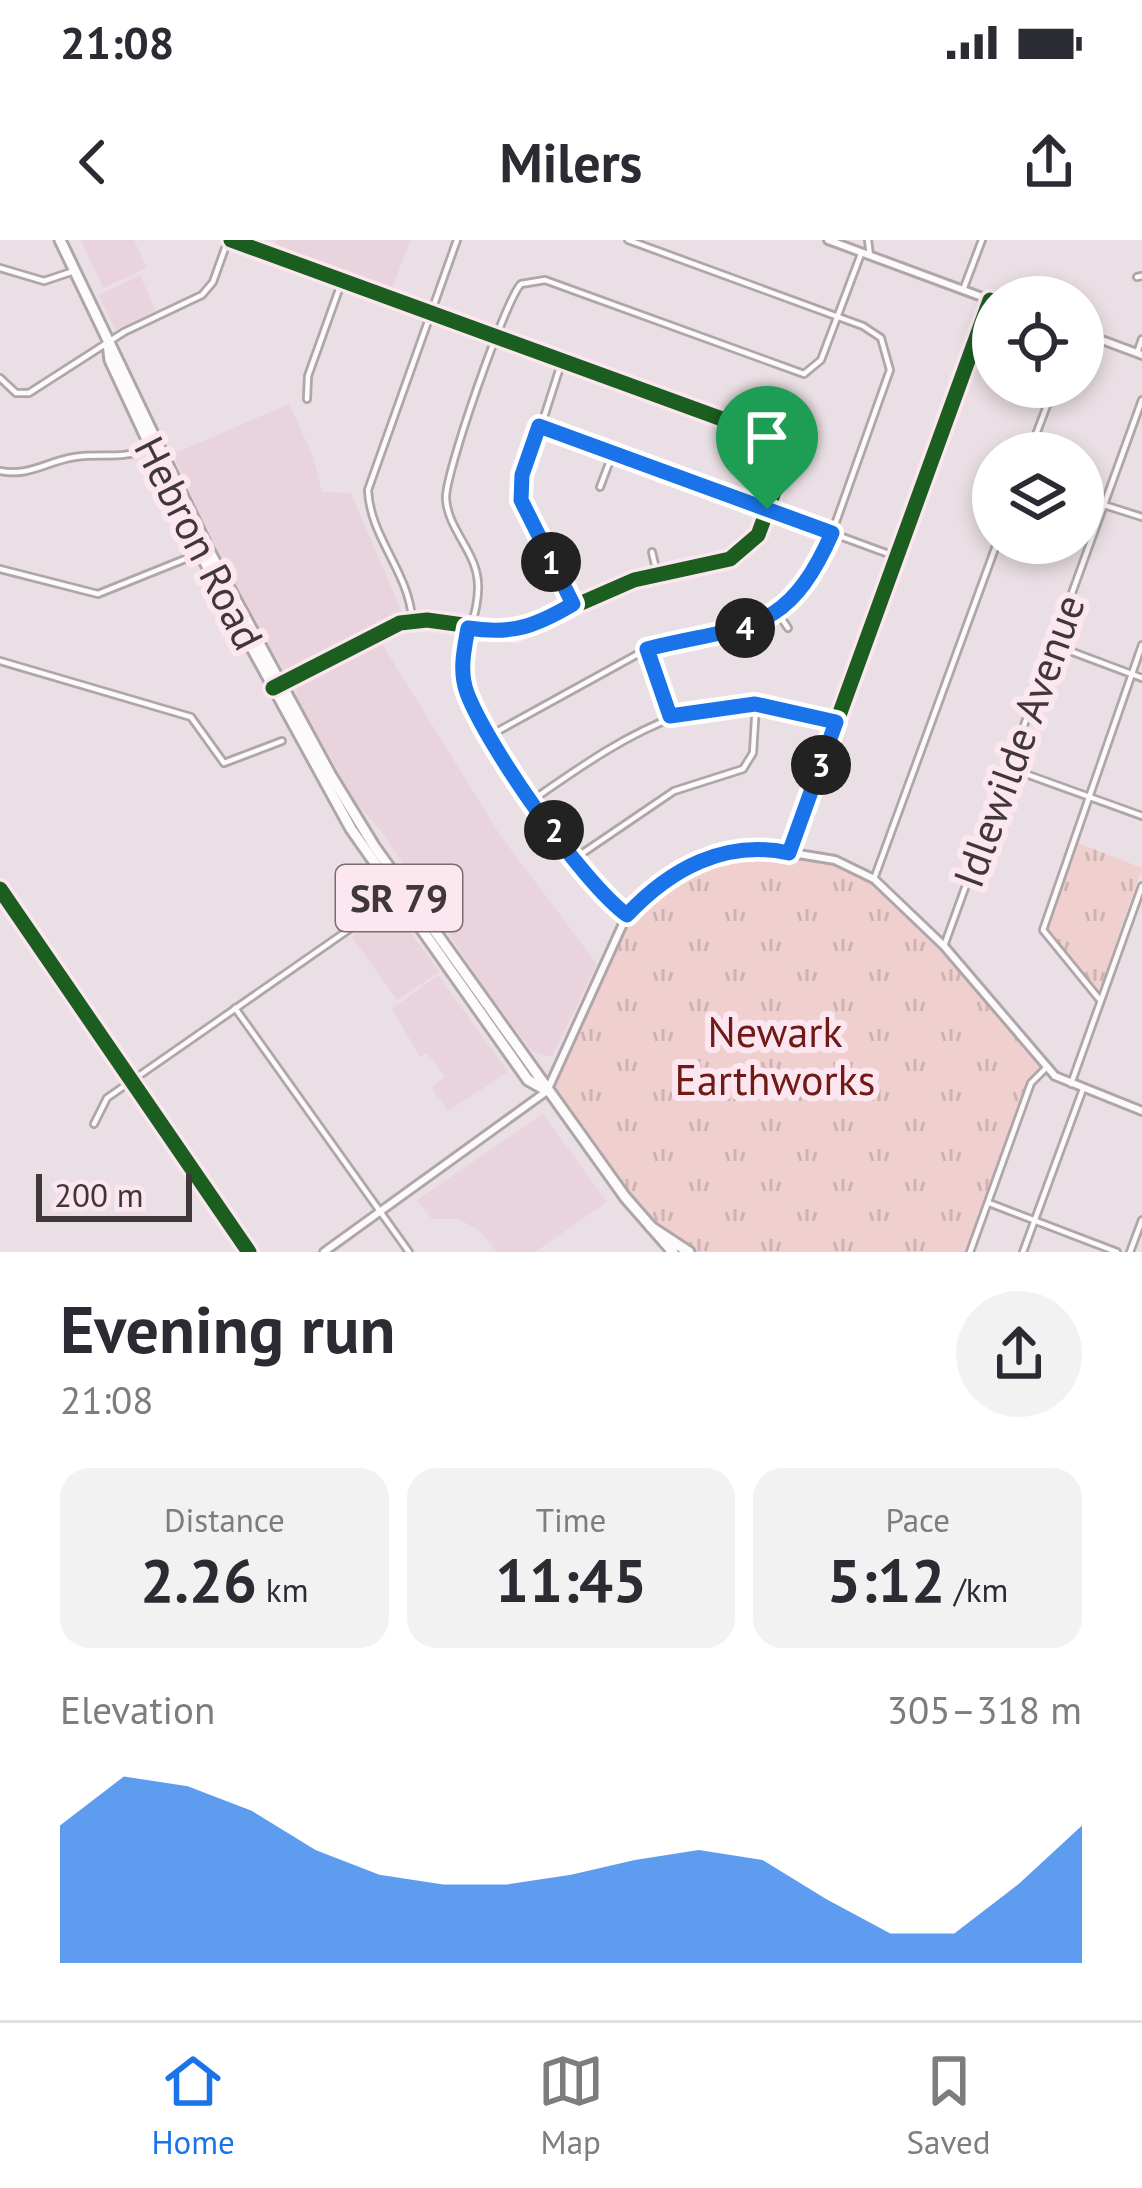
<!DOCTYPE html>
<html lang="en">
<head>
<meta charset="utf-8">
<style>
  body { margin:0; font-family:"PT Sans",sans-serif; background:#f2f2f3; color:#2b2b33; height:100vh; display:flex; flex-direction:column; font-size:45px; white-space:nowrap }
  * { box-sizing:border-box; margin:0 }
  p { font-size:39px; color:#7c7c81 }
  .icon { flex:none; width:66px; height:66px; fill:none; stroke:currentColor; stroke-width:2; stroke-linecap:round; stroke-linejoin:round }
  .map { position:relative; height:1012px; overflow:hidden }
  .details { display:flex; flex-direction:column; background:#fff; flex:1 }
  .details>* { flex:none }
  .fabs { position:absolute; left:972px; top:36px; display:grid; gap:24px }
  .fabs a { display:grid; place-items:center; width:132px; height:132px; border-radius:50%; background:#fff; box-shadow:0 6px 18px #0003; font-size:60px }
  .scale { position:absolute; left:36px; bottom:30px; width:156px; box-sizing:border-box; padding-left:12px; border:6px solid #40373b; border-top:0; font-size:33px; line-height:42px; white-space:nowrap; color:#40373b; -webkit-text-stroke:9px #fce7f0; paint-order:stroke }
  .pin { position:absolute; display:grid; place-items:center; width:102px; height:102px; color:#fff; margin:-123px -51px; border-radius:50% 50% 50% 0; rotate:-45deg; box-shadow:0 0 12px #0007 }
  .pin .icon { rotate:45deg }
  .km { position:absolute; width:60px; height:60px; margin:-30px; border-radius:50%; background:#222; color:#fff; font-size:33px; line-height:60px; text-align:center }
  .round { display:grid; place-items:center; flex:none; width:126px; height:126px; border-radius:63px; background:#f2f2f3 }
  .summary { display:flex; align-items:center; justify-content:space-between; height:204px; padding:0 60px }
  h1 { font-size:66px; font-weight:700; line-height:90px }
  .metrics { display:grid; grid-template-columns:repeat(3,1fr); gap:18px; height:204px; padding:12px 60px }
  .metrics div { display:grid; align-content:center; border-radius:30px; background:#f2f2f3; text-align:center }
  .metrics b { font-size:60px; font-weight:700 }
  .metrics small { font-size:33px; font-weight:400 }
  .metrics p { font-size:33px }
  .chart { height:336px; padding:24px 60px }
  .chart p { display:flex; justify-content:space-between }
  .chart svg { width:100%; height:216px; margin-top:12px; fill:#1a73e8; opacity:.7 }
  .status { display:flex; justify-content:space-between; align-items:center; height:84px; padding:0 60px; background:#fff; direction:ltr }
  .status svg { height:33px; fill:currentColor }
  header { display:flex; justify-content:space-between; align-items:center; height:156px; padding:0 60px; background:#fff; font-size:54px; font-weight:700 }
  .menu { display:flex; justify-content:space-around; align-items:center; height:168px; border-top:3px solid #e1e1e2; background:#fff; font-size:33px; color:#7c7c81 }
  .menu a { display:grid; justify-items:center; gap:6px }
  .menu .active { color:#1a73e8 }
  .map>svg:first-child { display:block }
</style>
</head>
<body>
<div class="status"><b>21:08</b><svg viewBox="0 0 49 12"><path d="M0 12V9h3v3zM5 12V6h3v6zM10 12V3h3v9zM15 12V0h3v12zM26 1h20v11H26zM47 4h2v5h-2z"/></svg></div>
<header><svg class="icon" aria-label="back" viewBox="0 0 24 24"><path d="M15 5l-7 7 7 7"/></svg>Milers<svg class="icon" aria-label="share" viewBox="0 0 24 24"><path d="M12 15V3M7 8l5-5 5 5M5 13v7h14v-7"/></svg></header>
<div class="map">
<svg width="1142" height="1012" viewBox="0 0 1142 1012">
  <defs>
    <pattern id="park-tufts" width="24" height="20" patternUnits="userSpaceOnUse" patternTransform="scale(3)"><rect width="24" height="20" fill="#efd0ce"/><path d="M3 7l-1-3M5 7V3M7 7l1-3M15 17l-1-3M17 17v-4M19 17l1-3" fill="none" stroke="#ceb3b2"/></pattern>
  </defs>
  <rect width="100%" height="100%" fill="#eadfe4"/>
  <g fill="#e9d4dd">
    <polygon points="81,0 134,0 147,28 103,48"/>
    <polygon points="277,0 410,0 390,54 273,11"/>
    <polygon points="140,35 156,71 115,90 99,55"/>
    <polygon points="289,164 313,216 322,252 351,253 403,375 291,433 284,431 213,304 173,214"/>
    <polygon points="379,399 500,595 597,724 552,817 533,812 487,752 382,592 357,564 296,458 297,446"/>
    <polygon points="391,665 439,732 397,760 352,697"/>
    <polygon points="438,735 508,832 448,871 432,848 445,836 427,813 420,817 392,769"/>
    <polygon points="543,874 607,962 535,1012 497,1012 481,992 459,979 432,979 417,960"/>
  </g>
  <g fill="url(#park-tufts)">
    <polygon points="1078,603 1142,628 1099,751 1046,691"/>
    <path d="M753,609C779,613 810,613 836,621C908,643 997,769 1046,828L1031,843L970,1012H689L651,987L547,851C580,778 615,650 697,621C715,615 735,613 753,609Z"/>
  </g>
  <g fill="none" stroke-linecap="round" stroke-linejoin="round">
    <g stroke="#afa6aa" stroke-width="10">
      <g id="minor">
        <polyline points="231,0 769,196 780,202 787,217 758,295 730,319 634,340 515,392 427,380 400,383 283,443"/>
        <polyline points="868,0 870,16"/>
        <polyline points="0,28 44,41 74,31"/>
        <polyline points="1137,37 1142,36"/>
        <polyline points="963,50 982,0"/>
        <polyline points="1137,113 1142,99"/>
        <polyline points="562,121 520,252 526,276 573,364"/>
        <polyline points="0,138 16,153 29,153 124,92 202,55 213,42 228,0"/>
        <polyline points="307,159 308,136 342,41"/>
        <polyline points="539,186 897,317"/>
        <polyline points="1029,213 1054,147"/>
        <path d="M0,231C29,237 47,221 75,217C103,213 122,220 150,208"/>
        <polyline points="600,247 613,213"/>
        <polyline points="1104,265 1142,277"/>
        <polyline points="652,312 657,333"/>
        <polyline points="0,329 98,354 200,313"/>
        <polyline points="778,373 788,388"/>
        <path d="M412,378C408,331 370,297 368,250L457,0"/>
        <polyline points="1054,405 1142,438"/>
        <polyline points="647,409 670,476"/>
        <polyline points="0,421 191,477 224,523 282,501"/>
        <polyline points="489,496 647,409 749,387 793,361 832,293 890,130 881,98 863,86 628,0"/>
        <polyline points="1012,529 1142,576"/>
        <path d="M534,559C629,493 716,431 836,482"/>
        <polyline points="789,613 990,60"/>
        <polyline points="574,619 674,551 743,529 753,513 756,464"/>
        <polyline points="874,639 997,303"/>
        <path d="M626,675C582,641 486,505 467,452C453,413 480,381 478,344C477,312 448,290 446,259C444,236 506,58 521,44L545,40L804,134L821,120L861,14"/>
        <polyline points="944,706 1142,160"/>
        <polyline points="1100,760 1043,690 1142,405"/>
        <polyline points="235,768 409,1012"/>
        <polyline points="1071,844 1142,646"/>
        <polyline points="94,884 107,858 397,656"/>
        <polyline points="989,963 1117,1012"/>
        <polyline points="970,1012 1031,843 1046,828"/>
        <polyline points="1023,1012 1083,849"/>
        <polyline points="1130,1012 1142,980"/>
      </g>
    </g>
    <g stroke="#afa6aa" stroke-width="12">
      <g id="tertiary">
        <polyline points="828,0 993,61"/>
        <polyline points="1083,93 1142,115"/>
      </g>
    </g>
    <g stroke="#afa6aa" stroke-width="12">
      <polyline id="secondary" points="324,1012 547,851 627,675 672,634 725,613 774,610 835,620 874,639 944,706 1055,836 1142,871"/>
    </g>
    <g stroke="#afa6aa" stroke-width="15">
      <g id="trunk">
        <polyline points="60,0 208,309 330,534 374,606 625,957 673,1012"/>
        <polyline points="108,103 110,120 200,313 351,589 528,840 544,849"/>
        <polyline points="651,987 689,1012"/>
      </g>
    </g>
    <use href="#minor" stroke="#fcfafb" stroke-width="4.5"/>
    <use href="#tertiary" stroke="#fcfafb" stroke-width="6"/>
    <use href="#secondary" stroke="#fcfafb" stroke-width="6"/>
    <use href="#trunk" stroke="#fcfafb" stroke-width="9"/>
    <g stroke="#fce7f0" stroke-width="22">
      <g id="cycleway">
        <polyline points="231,0 769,196 780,202 787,217 758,295 730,319 634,340 515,392 427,380 400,383 273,448"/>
        <polyline points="789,613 990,60"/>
        <polyline points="0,649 249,1012"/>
      </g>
    </g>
    <use href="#cycleway" stroke="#1b5e20" stroke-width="15"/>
  </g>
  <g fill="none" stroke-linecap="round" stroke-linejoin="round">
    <g stroke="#fff" stroke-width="24">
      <path id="route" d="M539,186L832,293C786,398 745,384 647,409L670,476L755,464L836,482L789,613C725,599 670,629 627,675C582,642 487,506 467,453C459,431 464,410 468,388C512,395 536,386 573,364L521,260L522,235Z"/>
    </g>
    <use href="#route" stroke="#1a73e8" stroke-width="15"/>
  </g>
  <g text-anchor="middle" stroke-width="12" stroke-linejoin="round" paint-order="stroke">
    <rect fill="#fce7f0" stroke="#786c71" stroke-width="3" x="336" y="625" width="126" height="66" rx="9"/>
    <g font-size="39" font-weight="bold" fill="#40373b">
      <text x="399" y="672">SR 79</text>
    </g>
    <g font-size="42" fill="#40373b" stroke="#fce7f0">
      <text transform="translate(199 303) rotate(63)" y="15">Hebron Road</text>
      <text transform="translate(1019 501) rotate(-70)" y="15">Idlewilde Avenue</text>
    </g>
    <g font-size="42" fill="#6f1a16" stroke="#fce7f0">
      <text x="775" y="807">Newark<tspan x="775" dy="48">Earthworks</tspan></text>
    </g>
  </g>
</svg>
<div class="fabs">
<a><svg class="icon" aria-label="locate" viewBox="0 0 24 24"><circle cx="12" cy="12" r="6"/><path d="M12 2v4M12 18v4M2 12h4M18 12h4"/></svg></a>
<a><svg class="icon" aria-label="layers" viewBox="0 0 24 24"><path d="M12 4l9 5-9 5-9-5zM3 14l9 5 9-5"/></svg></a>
</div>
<div class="scale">200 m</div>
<div class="pin" style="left:767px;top:269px;background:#1e9e55"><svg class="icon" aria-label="arrive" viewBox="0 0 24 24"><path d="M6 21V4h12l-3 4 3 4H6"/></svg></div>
<b class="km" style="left:551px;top:322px">1</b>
<b class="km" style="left:554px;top:590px">2</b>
<b class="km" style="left:821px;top:525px">3</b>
<b class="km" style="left:745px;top:388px">4</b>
</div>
<section class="details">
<div class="summary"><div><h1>Evening run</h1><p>21:08</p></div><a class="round"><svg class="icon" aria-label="share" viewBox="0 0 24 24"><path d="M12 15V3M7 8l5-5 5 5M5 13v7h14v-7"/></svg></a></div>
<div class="metrics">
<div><p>Distance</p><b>2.26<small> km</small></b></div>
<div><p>Time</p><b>11:45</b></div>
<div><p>Pace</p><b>5:12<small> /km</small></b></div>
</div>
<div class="chart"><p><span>Elevation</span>305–318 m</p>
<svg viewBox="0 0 160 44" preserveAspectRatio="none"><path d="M0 44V16L10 6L20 8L30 13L40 21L50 26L60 28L70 28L80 26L90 23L100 21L110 23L120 31L130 38L140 38L150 28L160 16V44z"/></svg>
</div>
</section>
<nav class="menu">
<a class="active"><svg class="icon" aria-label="home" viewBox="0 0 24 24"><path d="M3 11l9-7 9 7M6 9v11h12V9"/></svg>Home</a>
<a><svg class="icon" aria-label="map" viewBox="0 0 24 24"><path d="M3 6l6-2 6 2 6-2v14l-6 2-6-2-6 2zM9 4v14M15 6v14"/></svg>Map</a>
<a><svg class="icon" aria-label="saved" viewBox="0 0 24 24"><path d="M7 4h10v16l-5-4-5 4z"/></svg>Saved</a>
</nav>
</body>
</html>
